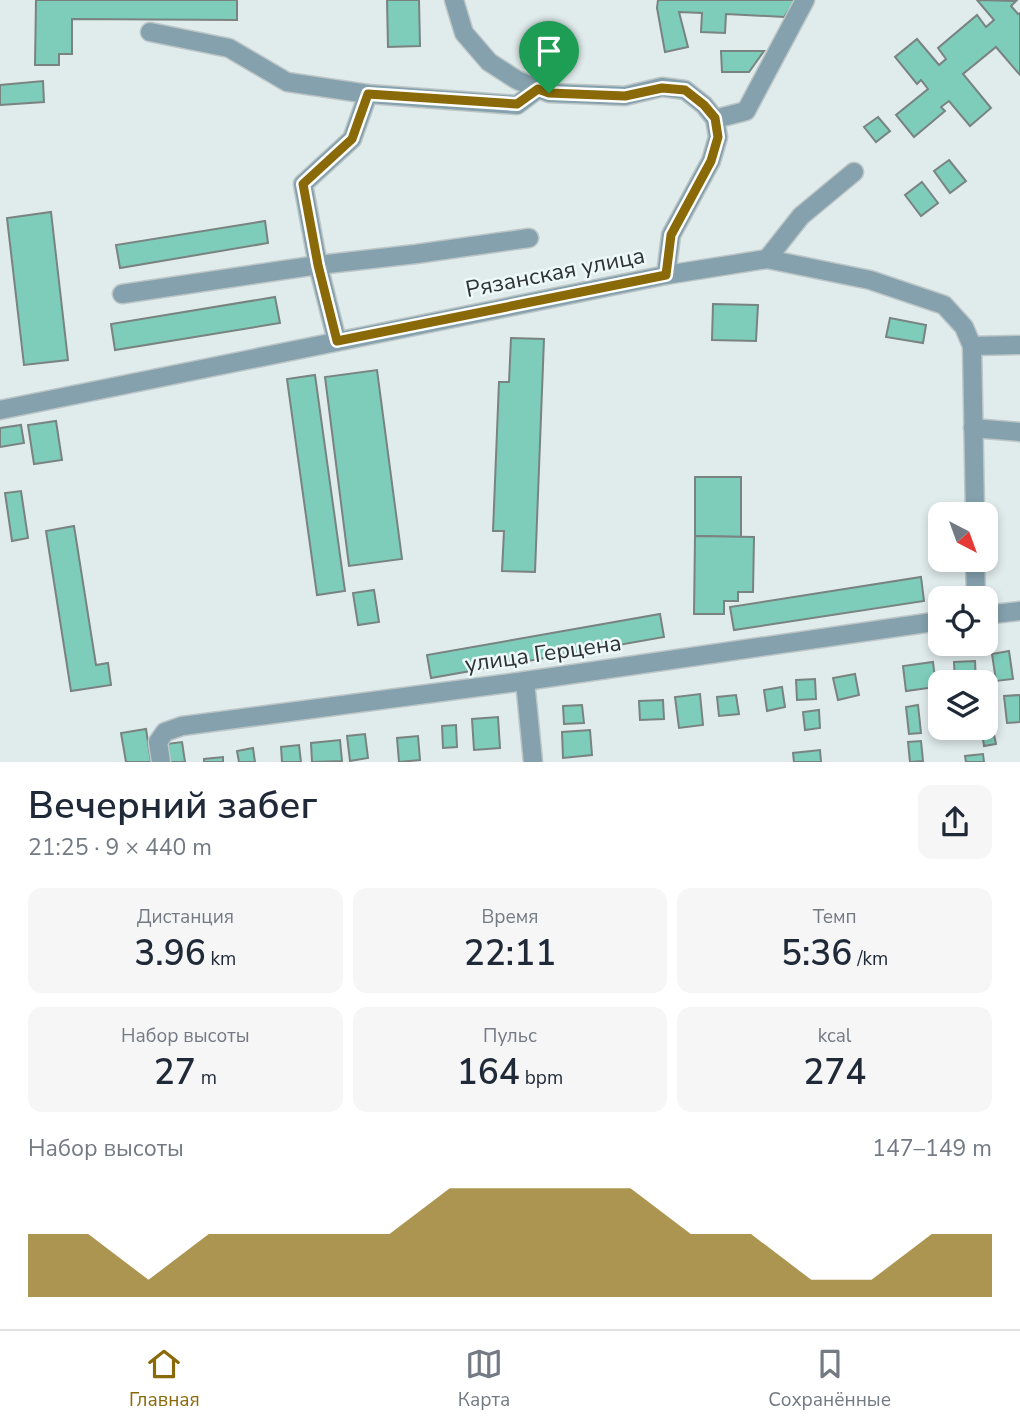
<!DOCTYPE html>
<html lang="ru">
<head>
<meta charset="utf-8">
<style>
  body { margin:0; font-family:"Nunito Sans",sans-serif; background:#f6f6f7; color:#1f2937; height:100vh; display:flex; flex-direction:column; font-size:26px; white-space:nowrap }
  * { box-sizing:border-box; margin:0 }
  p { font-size:23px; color:#747a83 }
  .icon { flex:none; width:38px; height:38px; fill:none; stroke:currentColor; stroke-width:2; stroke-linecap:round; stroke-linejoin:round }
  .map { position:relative; height:762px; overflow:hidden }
  .panel { display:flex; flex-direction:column; background:#fff; flex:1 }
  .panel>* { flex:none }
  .needle { width:46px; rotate:139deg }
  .tools { position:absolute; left:928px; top:502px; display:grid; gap:14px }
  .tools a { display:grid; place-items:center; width:70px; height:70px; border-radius:14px; background:#fff; box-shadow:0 4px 10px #0003; font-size:35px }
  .pin { position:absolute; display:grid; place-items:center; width:60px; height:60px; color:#fff; margin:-72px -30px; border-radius:50% 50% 50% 0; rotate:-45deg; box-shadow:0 0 7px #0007 }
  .pin .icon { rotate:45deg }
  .round { display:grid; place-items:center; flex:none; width:74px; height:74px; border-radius:14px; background:#f6f6f7 }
  .head { display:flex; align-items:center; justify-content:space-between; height:119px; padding:0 28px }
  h1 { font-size:38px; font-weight:600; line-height:52px }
  .stats { display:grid; grid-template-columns:repeat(3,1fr); gap:10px; height:119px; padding:7px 28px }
  .stats div { display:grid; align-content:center; border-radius:14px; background:#f6f6f7; text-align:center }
  .stats b { font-size:35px; font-weight:600 }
  .stats small { font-size:19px; font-weight:400 }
  .stats p { font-size:19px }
  .chart { height:196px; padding:14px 28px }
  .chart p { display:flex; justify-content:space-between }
  .chart svg { width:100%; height:126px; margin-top:7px; fill:#8a6908; opacity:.7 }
  .dock { display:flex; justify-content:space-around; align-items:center; height:98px; border-top:2px solid #e0e1e3; background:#fff; font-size:19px; color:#747a83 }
  .dock a { display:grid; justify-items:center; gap:4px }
  .dock .on { color:#8a6908 }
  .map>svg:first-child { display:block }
</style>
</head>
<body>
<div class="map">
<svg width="1020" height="762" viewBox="0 0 1020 762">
  <rect width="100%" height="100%" fill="#e0ebec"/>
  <g fill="#7eccba" stroke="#798380" stroke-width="2">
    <polygon points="36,0 237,0 237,20 72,19 72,54 59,54 59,65 35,65"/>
    <polygon points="387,0 419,0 420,46 388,47"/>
    <polygon points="658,0 796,0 784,17 726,14 725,33 701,32 702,13 679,12 688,47 665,52 657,8"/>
    <polygon points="977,0 1016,1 1011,6 1018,14 1020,13 1020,75 996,47 963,74 991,108 970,126 949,101 941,107 945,111 914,137 896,115 928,89 921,80 917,84 895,57 917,39 939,65 946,59 938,48 977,15 986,27 994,20"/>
    <polygon points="721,51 764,51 749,72 722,72"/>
    <polygon points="43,81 44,102 0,105 0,85"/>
    <polygon points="878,117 890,131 876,142 864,127"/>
    <polygon points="949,160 966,181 950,193 934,171"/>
    <polygon points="922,182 938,203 921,216 905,195"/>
    <polygon points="51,212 68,360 24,365 7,218"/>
    <polygon points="265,221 268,243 120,268 116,245"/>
    <polygon points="275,297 280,323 115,350 111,324"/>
    <polygon points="713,304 758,305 756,341 712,340"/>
    <polygon points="890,318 926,325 923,343 886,337"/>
    <polygon points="511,338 544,339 535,572 502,571 504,531 493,531 499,382 509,382"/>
    <polygon points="377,370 402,559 349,566 325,377"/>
    <polygon points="315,375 345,591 317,595 287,379"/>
    <polygon points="56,421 62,460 34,464 28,425"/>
    <polygon points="21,425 24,443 0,447 0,428"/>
    <polygon points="695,477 741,477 741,537 695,536"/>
    <polygon points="21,491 28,538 12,541 5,493"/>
    <polygon points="74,526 96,665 108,663 111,685 71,691 46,531"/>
    <polygon points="695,536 754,537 753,592 738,592 738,601 724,601 724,614 694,614"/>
    <polygon points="921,577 924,601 734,630 730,607"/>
    <polygon points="374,590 379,622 358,625 353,593"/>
    <polygon points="660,614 664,637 431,678 427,655"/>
    <polygon points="1009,651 1013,679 996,681 992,654"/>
    <polygon points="975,661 976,681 955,682 954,662"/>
    <polygon points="933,662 936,687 906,691 903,666"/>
    <polygon points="855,674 859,695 838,700 833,678"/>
    <polygon points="815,679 816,699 797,700 796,680"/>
    <polygon points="782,687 785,707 767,711 764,690"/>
    <polygon points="700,694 703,725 679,728 675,697"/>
    <polygon points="736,695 739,714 719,716 717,697"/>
    <polygon points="1020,695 1020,722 1007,723 1004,696"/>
    <polygon points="663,700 664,719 640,720 639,701"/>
    <polygon points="582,705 584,723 564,724 563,706"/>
    <polygon points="918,705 921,733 909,734 906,707"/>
    <polygon points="819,710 820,728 805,730 803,712"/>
    <polygon points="498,717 500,748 474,750 472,719"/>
    <polygon points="456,725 457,747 443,748 442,726"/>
    <polygon points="146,729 151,762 126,762 121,733"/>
    <polygon points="590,730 592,755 563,758 562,732"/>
    <polygon points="993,730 996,744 984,746 982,732"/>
    <polygon points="365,734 368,758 350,761 347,736"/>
    <polygon points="418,736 420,760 399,762 397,738"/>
    <polygon points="340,740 342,761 312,762 311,743"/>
    <polygon points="921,741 923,761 910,762 908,742"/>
    <polygon points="182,742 185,762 168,762 166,744"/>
    <polygon points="299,745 301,762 282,762 281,747"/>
    <polygon points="253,748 255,762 239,762 237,751"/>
    <polygon points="820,750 821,762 794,762 793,753"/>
    <polygon points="983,754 984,762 966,762 965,756"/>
    <polygon points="223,757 223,762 204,762 204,759"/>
  </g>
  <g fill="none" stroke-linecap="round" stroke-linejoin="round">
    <g stroke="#bdc6c7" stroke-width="21">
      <g id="minor">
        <polyline points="454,0 464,33 489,62 517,80 549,93 625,96 662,87 685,90 704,105 715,119 718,137 711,161 671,235 666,275"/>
        <polyline points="150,32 229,48 287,82 368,94 517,105 538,89"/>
        <polyline points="715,119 746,111 805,0"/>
        <polyline points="767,259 801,216 854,172"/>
        <polyline points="122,294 318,265 416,254 529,238"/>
        <polyline points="337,341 318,265 303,184 352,139 368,94"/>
        <polyline points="972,346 1020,345"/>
        <polyline points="0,410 666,275 767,259 870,280 944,305 964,327 972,346 975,514"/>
        <polyline points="973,428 1020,432"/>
        <polyline points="975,560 976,598"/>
        <polyline points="985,615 1020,611"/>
        <polyline points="525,681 533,762"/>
        <polyline points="161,762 158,742 165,732 182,726 525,681 940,621"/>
      </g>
    </g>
    <use href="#minor" stroke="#84a1ad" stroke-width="18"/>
  </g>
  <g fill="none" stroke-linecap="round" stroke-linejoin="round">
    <g stroke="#fff" stroke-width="14">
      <polygon id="route" points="662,88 685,90 704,105 715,118 718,137 711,161 671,235 666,275 337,341 318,265 303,184 352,139 368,94 517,104 538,89 549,93 625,96"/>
    </g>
    <use href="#route" stroke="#8a6908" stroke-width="9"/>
  </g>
  <g text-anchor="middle" stroke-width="5" stroke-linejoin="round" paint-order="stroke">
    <g font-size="23" fill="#2f3334" stroke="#edf9f9">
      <text transform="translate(555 272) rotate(-11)" y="8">Рязанская улица</text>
      <text transform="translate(543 653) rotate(-8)" y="8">улица Герцена</text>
    </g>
  </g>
</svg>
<div class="tools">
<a><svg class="needle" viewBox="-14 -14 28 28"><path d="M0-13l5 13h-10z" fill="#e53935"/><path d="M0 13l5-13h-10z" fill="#747a83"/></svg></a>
<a><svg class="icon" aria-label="locate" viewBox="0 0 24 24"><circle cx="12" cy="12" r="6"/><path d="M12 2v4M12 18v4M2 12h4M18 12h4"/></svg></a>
<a><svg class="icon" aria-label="layers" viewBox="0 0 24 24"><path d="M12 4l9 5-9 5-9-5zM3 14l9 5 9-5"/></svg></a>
</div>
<div class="pin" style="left:549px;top:93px;background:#1e9e55"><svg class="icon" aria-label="arrive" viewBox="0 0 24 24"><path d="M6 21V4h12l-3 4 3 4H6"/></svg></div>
</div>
<section class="panel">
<div class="head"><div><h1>Вечерний забег</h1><p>21:25 · 9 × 440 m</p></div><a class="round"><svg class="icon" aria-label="share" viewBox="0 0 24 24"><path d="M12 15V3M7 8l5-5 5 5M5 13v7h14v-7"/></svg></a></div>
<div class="stats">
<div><p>Дистанция</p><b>3.96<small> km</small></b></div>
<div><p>Время</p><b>22:11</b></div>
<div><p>Темп</p><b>5:36<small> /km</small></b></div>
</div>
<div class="stats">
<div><p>Набор высоты</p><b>27<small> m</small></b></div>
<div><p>Пульс</p><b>164<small> bpm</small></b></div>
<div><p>kcal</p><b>274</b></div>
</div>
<div class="chart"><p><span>Набор высоты</span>147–149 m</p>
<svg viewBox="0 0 160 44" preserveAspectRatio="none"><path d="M0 44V22L10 22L20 38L30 22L40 22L50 22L60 22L70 6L80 6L90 6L100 6L110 22L120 22L130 38L140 38L150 22L160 22V44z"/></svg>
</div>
</section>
<nav class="dock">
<a class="on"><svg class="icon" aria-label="home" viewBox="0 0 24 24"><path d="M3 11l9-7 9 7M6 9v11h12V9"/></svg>Главная</a>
<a><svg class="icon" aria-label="map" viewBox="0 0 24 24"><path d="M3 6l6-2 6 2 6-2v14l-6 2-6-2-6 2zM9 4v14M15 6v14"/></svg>Карта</a>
<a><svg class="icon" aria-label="saved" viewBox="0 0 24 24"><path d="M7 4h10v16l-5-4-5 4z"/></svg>Сохранённые</a>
</nav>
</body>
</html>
